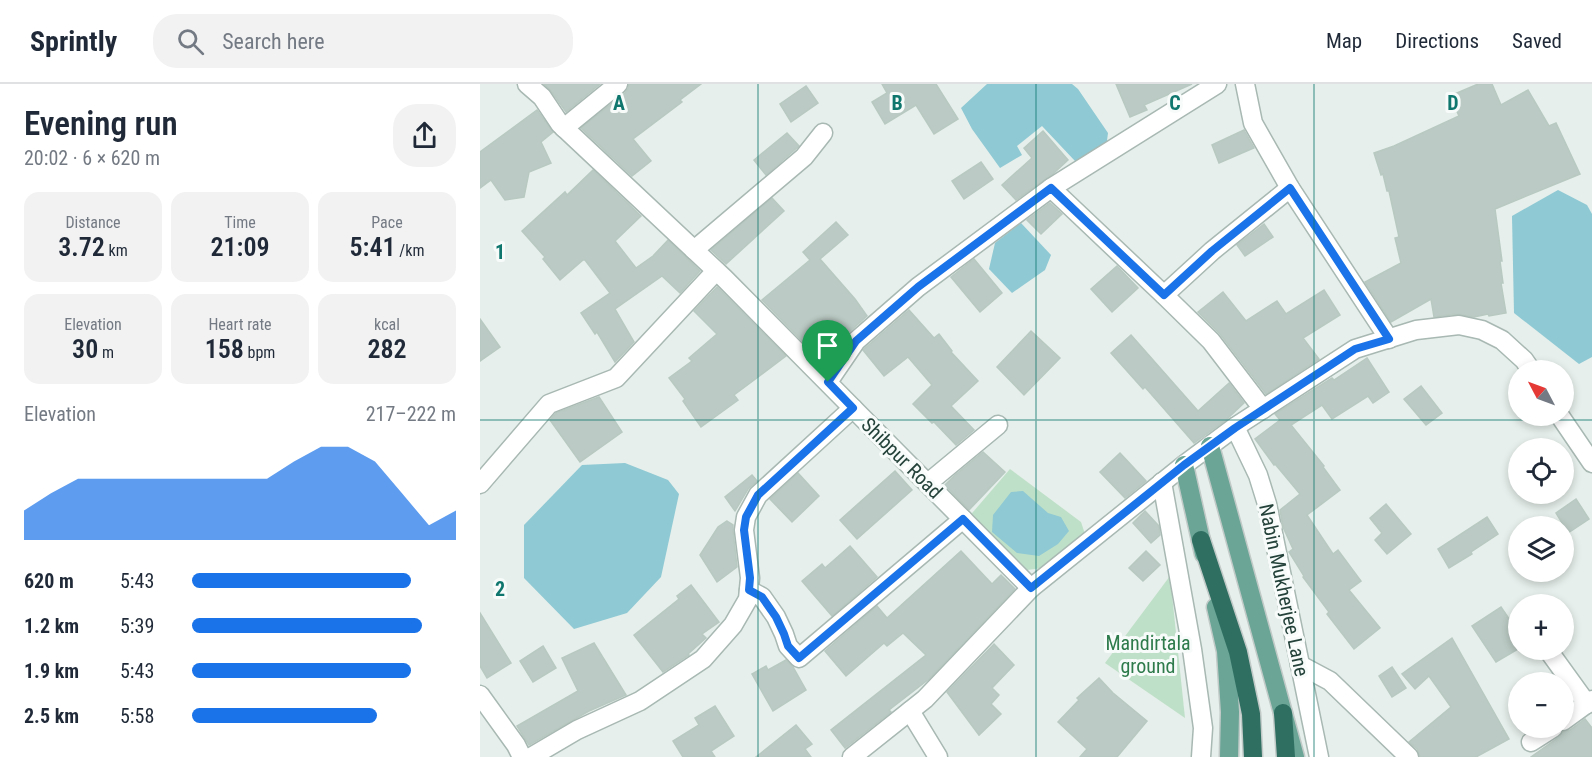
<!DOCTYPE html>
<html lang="en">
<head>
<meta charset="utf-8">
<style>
  body { margin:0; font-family:"Roboto Condensed",sans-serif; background:#f2f2f3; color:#1f2937; height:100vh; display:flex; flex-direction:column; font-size:22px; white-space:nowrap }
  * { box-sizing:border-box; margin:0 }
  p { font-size:20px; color:#747a83 }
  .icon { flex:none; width:33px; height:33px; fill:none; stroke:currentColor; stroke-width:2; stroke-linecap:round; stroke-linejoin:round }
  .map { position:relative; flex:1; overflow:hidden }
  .side { display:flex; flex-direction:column; background:#fff; width:480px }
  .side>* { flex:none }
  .needle { width:39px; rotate:311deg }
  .buttons { position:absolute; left:1028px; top:276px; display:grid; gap:12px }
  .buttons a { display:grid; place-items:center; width:66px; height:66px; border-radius:50%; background:#fff; box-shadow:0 3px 9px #0003; font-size:30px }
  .pin { position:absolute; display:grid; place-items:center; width:51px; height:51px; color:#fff; margin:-62px -26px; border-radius:50% 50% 50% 0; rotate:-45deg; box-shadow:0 0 6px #0007 }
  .pin .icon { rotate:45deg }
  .round { display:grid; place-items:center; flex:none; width:63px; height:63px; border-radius:24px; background:#f2f2f3 }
  .overview { display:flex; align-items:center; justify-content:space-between; height:102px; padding:0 24px }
  h1 { font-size:33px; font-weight:600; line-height:45px }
  .metrics { display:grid; grid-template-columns:repeat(3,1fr); gap:9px; height:102px; padding:6px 24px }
  .metrics div { display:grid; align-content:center; border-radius:15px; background:#f2f2f3; text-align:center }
  .metrics b { font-size:26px; font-weight:600 }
  .metrics small { font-size:16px; font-weight:400 }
  .metrics p { font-size:16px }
  .chart { height:168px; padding:12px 24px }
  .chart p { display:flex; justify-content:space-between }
  .chart svg { width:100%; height:108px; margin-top:6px; fill:#1a73e8; opacity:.7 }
  ul { padding:0 24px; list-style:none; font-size:20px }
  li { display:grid; grid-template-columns:96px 72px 1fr; align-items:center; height:45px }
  li i { height:15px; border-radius:8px; background:#1a73e8 }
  header { display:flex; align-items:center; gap:36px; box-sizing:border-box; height:84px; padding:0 30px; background:#fff; border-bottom:2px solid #e0e1e3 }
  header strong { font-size:28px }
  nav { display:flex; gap:33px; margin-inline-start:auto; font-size:21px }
  .search { width:420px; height:54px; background:#f2f2f3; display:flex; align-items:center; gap:15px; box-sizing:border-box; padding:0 21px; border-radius:24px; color:#747a83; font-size:22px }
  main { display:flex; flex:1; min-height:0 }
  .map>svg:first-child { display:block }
</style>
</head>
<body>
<header>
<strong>Sprintly</strong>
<div class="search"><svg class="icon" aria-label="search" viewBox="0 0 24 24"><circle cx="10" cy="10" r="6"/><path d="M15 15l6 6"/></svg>Search here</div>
<nav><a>Map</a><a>Directions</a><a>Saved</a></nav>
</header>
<main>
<section class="side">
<div class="overview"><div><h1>Evening run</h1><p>20:02 · 6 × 620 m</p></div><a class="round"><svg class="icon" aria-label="share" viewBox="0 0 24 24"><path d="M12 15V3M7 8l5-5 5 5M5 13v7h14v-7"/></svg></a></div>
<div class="metrics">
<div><p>Distance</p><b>3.72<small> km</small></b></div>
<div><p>Time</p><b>21:09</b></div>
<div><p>Pace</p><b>5:41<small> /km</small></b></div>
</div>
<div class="metrics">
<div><p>Elevation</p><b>30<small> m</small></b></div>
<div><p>Heart rate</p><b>158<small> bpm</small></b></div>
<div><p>kcal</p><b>282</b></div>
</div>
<div class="chart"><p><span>Elevation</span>217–222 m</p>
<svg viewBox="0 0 160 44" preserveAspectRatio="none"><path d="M0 44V32L10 25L20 19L30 19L40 19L50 19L60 19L70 19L80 19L90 19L100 12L110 6L120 6L130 12L140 25L150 38L160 32V44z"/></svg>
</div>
<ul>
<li><b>620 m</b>5:43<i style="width:83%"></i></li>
<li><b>1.2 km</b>5:39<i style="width:87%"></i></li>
<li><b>1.9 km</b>5:43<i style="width:83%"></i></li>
<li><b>2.5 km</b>5:58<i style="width:70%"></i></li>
</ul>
</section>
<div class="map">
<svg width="1112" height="673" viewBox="0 0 1112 673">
  <rect width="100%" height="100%" fill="#e6efeb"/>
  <g fill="#bfe0c8">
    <polygon points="530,385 601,438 606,453 563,484 539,487 487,435"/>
    <polygon points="690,492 705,634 625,579"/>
  </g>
  <g fill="#8ec9d4">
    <polygon points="507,0 592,0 598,5 628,49 626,64 601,77 595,77 562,42 537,62 542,71 520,84 492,45 481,24"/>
    <polygon points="1078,106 1107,121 1112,130 1112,273 1099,280 1034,229 1032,132"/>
    <polygon points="541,139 571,171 565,186 532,209 509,185 515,159"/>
    <polygon points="145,379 188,396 199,410 181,493 147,529 94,545 44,494 44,441 102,381"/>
    <polygon points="543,407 568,429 581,433 589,447 578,460 559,472 537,469 512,448 513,431 531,408"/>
  </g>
  <g fill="#bbcac4" stroke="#b8c9c2" stroke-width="1.5">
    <polygon points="64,0 120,0 86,28 71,7"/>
    <polygon points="149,0 221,0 200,16 202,18 153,55 171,77 152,92 101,44 145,9 148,5"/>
    <polygon points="402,0 456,0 478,35 454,50 436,21 405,40 392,18 407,9"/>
    <polygon points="636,0 712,0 664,21 667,26 650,33"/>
    <polygon points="998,0 1012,0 1021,21 1048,6 1069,42 1076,39 1100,90 1015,125 1022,177 1020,177 1023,199 1021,199 1026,229 1009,232 1008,230 994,233 978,230 954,233 951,215 911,238 885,198 921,179 915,154 919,153 909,107 907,107 903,90 901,91 894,69 914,62 979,32 970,12"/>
    <polygon points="326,2 338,19 311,38 300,20"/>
    <polygon points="57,26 73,48 61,58 71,79 49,88 44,113 25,116 11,96 0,104 0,68"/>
    <polygon points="764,46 774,64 739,79 732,61"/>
    <polygon points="563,47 588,76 574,89 536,116 522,101 552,74 544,64"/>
    <polygon points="307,49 319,62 286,91 274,76"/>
    <polygon points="501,78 513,95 484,115 472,97"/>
    <polygon points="113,86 161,132 135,157 156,184 173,172 188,156 220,187 200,209 182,192 135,225 154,258 135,278 117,248 115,250 101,229 130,209 105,176 103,176 80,196 63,175 65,173 42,147 85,108 87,111"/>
    <polygon points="292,114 304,127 246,180 231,166"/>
    <polygon points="570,119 582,130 561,150 547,136"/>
    <polygon points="356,138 368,151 340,175 375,215 387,232 368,249 361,259 340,275 282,216 330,176 323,168"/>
    <polygon points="784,140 793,153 765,172 757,161"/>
    <polygon points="494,175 522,209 500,228 471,193"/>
    <polygon points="637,182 658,204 632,228 611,205"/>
    <polygon points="237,203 306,272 254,311 258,316 221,343 203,317 205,315 189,294 212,277 209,274 237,250 214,227"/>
    <polygon points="844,206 860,231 823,254 839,275 786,310 740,250 718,228 743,208 766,237 797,217 806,230"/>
    <polygon points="429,226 454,254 459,250 472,267 471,268 498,297 471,322 494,346 476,361 454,338 452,339 433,320 452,301 428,273 404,292 383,266"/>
    <polygon points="0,235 20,263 0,277"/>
    <polygon points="551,247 580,274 544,311 517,283"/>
    <polygon points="651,251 718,327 749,299 764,319 746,336 714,359 665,303 663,305 631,269"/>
    <polygon points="887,274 909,308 893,319 888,312 852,335 842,321 811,341 844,382 843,383 860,406 827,431 853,470 858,466 881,497 869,506 900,544 874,565 847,530 849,528 823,493 824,492 809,468 813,465 803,443 800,426 820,410 795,380 794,381 775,355 800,336 795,330 852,294 854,296"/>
    <polygon points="941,302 962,329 946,341 924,315"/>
    <polygon points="119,313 142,348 100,378 70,336 76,329"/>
    <polygon points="503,368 525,388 489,426 465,401 474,392"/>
    <polygon points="640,369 666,397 645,414 620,388"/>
    <polygon points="415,387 432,406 377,455 360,436"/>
    <polygon points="318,389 339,412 312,438 290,415"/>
    <polygon points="272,391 277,397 268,405 255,427 245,413"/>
    <polygon points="1096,415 1109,435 1088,449 1076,429"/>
    <polygon points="906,420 931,450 907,470 895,456 902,449 890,434"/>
    <polygon points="665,427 679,442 680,451 671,459 653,439"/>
    <polygon points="1007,433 1018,450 991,468 992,470 969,484 958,465"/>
    <polygon points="247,437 253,441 253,447 257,483 237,498 220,471 238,443"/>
    <polygon points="370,462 397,493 352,532 322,497 342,480 345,484"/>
    <polygon points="481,467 512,500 521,491 535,505 449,595 409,626 411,628 365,664 351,646 446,571 423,549 407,562 404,559 366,592 345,567 397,522 407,534"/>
    <polygon points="666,467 680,481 663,497 649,484"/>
    <polygon points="211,501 239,538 222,550 226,554 208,570 209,571 183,588 154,551 199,515 197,512"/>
    <polygon points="1021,523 1038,548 1038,565 1016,578 992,542"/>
    <polygon points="0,529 31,579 7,594 0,582"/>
    <polygon points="972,554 1029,655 996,673 940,673 937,665 929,658 971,623 949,592 935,605 922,590"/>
    <polygon points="114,559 146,611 109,627 49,661 37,642 98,607 82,574"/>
    <polygon points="514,560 534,581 512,604 519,611 511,620 521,630 499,651 467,608"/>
    <polygon points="63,562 76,584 53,598 40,577"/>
    <polygon points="306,576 313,583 326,606 293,627 272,590 286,582 288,586"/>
    <polygon points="912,583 926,604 912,613 899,592"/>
    <polygon points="619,594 633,609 667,637 637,673 600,673 607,665 578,638 599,616 597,614"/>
    <polygon points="235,622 254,652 231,667 235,673 203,673 193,657 219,641 215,634"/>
    <polygon points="1105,635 1112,644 1112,673 1051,673 1079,653 1083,648 1090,646"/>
    <polygon points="316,641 332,660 325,665 331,673 276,673"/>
  </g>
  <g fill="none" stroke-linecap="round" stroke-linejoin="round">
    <g stroke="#a8b8b2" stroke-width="21">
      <g id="minor">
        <polyline points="47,0 62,13 80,40 244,194 551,504"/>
        <polyline points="765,0 773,39 810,104 909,255"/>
        <polyline points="84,44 138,0"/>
        <polyline points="571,104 684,211 731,257 783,325"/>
        <polyline points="214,166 324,73 343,49"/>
        <polyline points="684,211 732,167 810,104"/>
        <polyline points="348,298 376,257 438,203 571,104 737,0"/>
        <polyline points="1080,332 1112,379"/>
        <polyline points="755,343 778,391 787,420 839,673"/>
        <polyline points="682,398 712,565 723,644 721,673"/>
        <polyline points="448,399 518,341"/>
        <polyline points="0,400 69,320 136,294 236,187"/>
        <polyline points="269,506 282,513 296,533 304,550 308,562 319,574 483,435"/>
        <polyline points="1068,566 1107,620"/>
        <polyline points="820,581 850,597 929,673"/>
        <polyline points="0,611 36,661 42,673"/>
        <polyline points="430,627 458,673"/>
        <polyline points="1083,637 1112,616"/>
        <polyline points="1051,658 1073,644"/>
        <polyline points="51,673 97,646 160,617 223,575 253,541 268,515 270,494 264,446 266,433 278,411 373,324"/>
        <polyline points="372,673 445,615 551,504 704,381 755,343 875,265 936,246 979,241 1002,246 1022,256 1044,276 1051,286"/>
      </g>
    </g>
    <g stroke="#c2cac8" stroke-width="21">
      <g id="major">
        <polyline points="730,362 815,673"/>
        <polyline points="704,381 724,470"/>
        <polyline points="736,523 746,567 750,628 749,673"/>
      </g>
    </g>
    <g stroke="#c2cac8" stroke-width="21">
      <g id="highway">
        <polyline points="721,456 758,568 771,630 773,673"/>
        <polyline points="803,629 806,673"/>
      </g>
    </g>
    <use href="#minor" stroke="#fff" stroke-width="18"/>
    <use href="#major" stroke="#6aa596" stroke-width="18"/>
    <use href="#highway" stroke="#2f6f62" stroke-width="18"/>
  </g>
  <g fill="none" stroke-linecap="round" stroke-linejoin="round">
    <g stroke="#fff" stroke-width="12">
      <polygon id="route" points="571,104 684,211 732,167 810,104 909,255 875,265 755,344 704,381 551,504 483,435 319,574 308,562 304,550 296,533 282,513 269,506 270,494 264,446 266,433 278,411 373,324 348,298 376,257 438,203"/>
    </g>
    <use href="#route" stroke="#1a73e8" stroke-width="8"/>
  </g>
  <path fill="none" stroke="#0f766e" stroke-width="1.5" stroke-opacity="0.55" d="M278,0V673M556,0V673M834,0V673M0,336H1112"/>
  <g text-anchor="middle" stroke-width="6" stroke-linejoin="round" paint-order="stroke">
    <g font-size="20" fill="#24423a" stroke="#f7fbf9">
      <text transform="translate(422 374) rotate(45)" y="7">Shibpur Road</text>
      <text transform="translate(804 506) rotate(78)" y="7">Nabin Mukherjee Lane</text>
    </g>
    <g font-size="20" fill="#2d7a4b" stroke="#f7fbf9">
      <text x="668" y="566">Mandirtala<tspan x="668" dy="23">ground</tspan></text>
    </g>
  </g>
  <g font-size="20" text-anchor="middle" font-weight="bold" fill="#0f766e" stroke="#f7fbf9" stroke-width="6" stroke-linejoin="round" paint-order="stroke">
    <text x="139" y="26">A</text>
    <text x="417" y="26">B</text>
    <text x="695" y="26">C</text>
    <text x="973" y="26">D</text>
    <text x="20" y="175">1</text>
    <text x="20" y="512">2</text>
  </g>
</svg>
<div class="buttons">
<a><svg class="needle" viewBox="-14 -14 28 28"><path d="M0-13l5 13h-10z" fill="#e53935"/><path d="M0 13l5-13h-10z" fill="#747a83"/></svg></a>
<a><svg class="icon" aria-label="locate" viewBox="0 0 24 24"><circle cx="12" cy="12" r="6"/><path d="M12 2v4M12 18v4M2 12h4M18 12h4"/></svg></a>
<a><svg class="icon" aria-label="layers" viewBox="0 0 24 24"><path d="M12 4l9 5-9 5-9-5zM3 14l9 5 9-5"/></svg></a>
<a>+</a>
<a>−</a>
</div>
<div class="pin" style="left:348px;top:298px;background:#1e9e55"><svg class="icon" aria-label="arrive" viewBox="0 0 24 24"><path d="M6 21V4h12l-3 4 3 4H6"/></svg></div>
</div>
</main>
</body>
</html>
